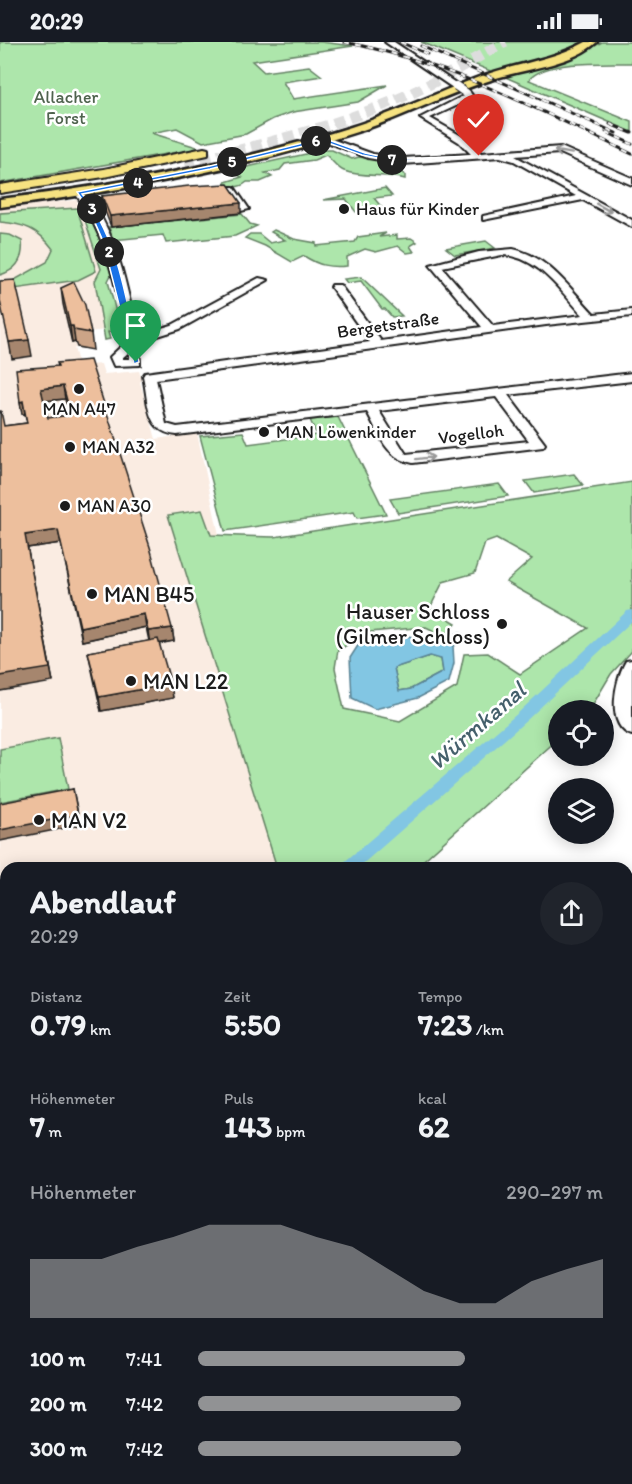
<!DOCTYPE html>
<html lang="de">
<head>
<meta charset="utf-8">
<style>
  body { margin:0; font-family:Itim,sans-serif; background:#20242c; color:#f1f3f6; height:100vh; display:flex; flex-direction:column; font-size:22px; white-space:nowrap }
  * { box-sizing:border-box; margin:0 }
  p { font-size:20px; color:#9ea1a6 }
  .icon { flex:none; width:33px; height:33px; fill:none; stroke:currentColor; stroke-width:2; stroke-linecap:round; stroke-linejoin:round }
  .map { position:relative; flex:1; overflow:hidden }
  .drawer { position:absolute; left:0px; top:820px; width:633px; height:622px; display:flex; flex-direction:column; background:#171b24; border-radius:18px 18px 0 0; box-shadow:0 3px 15px #0003 }
  .drawer>* { flex:none }
  .tools { position:absolute; left:548px; top:658px; display:grid; gap:12px }
  .tools a { display:grid; place-items:center; width:66px; height:66px; border-radius:50%; background:#171b24; box-shadow:0 3px 15px #0003; font-size:30px }
  .pin { position:absolute; display:grid; place-items:center; width:51px; height:51px; color:#fff; margin:-62px -26px; border-radius:50% 50% 50% 0; rotate:-45deg; box-shadow:0 0 6px #0007 }
  .pin .icon { rotate:45deg }
  .km { position:absolute; width:30px; height:30px; margin:-15px; border-radius:50%; background:#222; color:#fff; font-size:16px; line-height:30px; text-align:center }
  .round { display:grid; place-items:center; flex:none; width:63px; height:63px; border-radius:32px; background:#20242c }
  .summary { display:flex; align-items:center; justify-content:space-between; height:102px; padding:0 30px }
  h1 { font-size:33px; font-weight:700; line-height:45px }
  .figures { display:grid; grid-template-columns:repeat(3,1fr); gap:9px; height:102px; padding:6px 30px }
  .figures div { display:grid; align-content:center }
  .figures b { font-size:30px; font-weight:700 }
  .figures small { font-size:16px; font-weight:400 }
  .figures p { font-size:16px }
  .chart { height:168px; padding:12px 30px }
  .chart p { display:flex; justify-content:space-between }
  .chart svg { width:100%; height:108px; margin-top:6px; fill:#919294; opacity:.7 }
  ul { padding:0 30px; list-style:none; font-size:20px }
  li { display:grid; grid-template-columns:96px 72px 1fr; align-items:center; height:45px }
  li i { height:15px; border-radius:8px; background:#919294 }
  .status { display:flex; justify-content:space-between; align-items:center; height:42px; padding:0 30px; background:#171b24; direction:ltr }
  .status svg { height:16px; fill:currentColor }
  .map>svg:first-child { display:block }
</style>
</head>
<body>
<div class="status"><b>20:29</b><svg viewBox="0 0 49 12"><path d="M0 12V9h3v3zM5 12V6h3v6zM10 12V3h3v9zM15 12V0h3v12zM26 1h20v11H26zM47 4h2v5h-2z"/></svg></div>
<div class="map">
<svg width="632" height="1442" viewBox="0 0 632 1442">
  <rect width="100%" height="100%" fill="#fff"/>
  <filter id="ink" filterUnits="userSpaceOnUse"><feTurbulence type="fractalNoise" baseFrequency=".0167" numOctaves="2"/><feDisplacementMap in="SourceGraphic" scale="12" xChannelSelector="R" yChannelSelector="G"/><feConvolveMatrix kernelMatrix="1 2 1 2 8 2 1 2 1" color-interpolation-filters="sRGB"/></filter>
  <g filter="url(#ink)">
    <g fill="#faece2">
      <polygon points="77,158 101,228 95,239 105,288 89,290 88,307 74,306 79,324 101,322 104,332 139,329 142,338 140,340 156,397 197,391 291,826 6,826 6,1071 0,1076 0,165"/>
      <polygon points="627,1174 632,1177 632,1325 627,1321"/>
    </g>
    <g fill="#ade6ab" stroke="#648164" stroke-width="1.5" fill-rule="evenodd">
      <polygon points="0,0 321,0 353,4 252,19 264,30 309,24 322,34 283,40 293,57 387,43 358,60 293,70 273,77 246,92 203,100 177,86 151,91 200,106 0,141"/>
      <polygon points="421,0 587,0 570,9 495,31"/>
      <path d="M602,0H632V21C608,21 544,18 529,38L632,80V90L503,34L578,13Z"/>
      <path d="M324,108H332L352,117L359,115L409,122L393,125L405,133V137C386,131 363,136 344,129C338,127 331,117 326,113L314,118L285,122L280,128L265,131L272,135L260,140H247C240,146 233,146 224,143L225,140L242,135L229,129Z"/>
      <polygon points="385,146 392,154 374,156 383,167 356,170 346,157 323,158"/>
      <polygon points="80,163 83,163 101,198 111,233 108,239 119,282 115,289 108,290 110,297 105,298 95,239 101,227"/>
      <path d="M77,166L96,229L78,238L0,249V246L47,220L53,207C38,187 25,182 0,180V171Z"/>
      <polygon points="242,172 250,182 257,184 235,194 166,201 163,193 113,198 109,185"/>
      <path d="M274,188L294,197L316,201V204L355,200L358,195L386,191L379,195L397,193V197L411,196L417,200L410,204L414,210L407,211L398,204L376,210L365,207L347,215V224C329,226 318,223 304,214L292,220L265,204L245,196L250,192H259L270,201L285,198L271,190Z"/>
      <path d="M0,192L10,193L22,199C24,216 17,228 0,233Z"/>
      <polygon points="486,199 495,206 455,213 446,206"/>
      <polygon points="361,235 402,274 392,275 385,267 382,267 361,239 347,241 344,237"/>
      <polygon points="338,375 386,472 357,476 354,470 225,489 200,394 243,390 248,402 317,393 310,378"/>
      <polygon points="574,432 583,443 534,451 525,439"/>
      <path d="M632,440V609L611,632L589,669H558V697L415,826H277L168,473L202,468L211,493L274,495ZM496,497L532,517L506,540L588,586L520,632L488,611L464,612L457,645L400,679L344,667L335,626L338,608L370,590L426,585L445,594L456,581L430,566L443,540L475,531L485,501Z"/>
      <polygon points="499,442 508,454 398,471 390,457"/>
      <polygon points="430,614 441,617 443,630 411,647 399,649 394,626"/>
      <polygon points="58,696 68,747 0,760 0,707"/>
      <polygon points="6,1076 6,1194 0,1199 0,1082"/>
    </g>
    <path fill="#82c6e3" stroke="#598293" stroke-width="1.5" fill-rule="evenodd" d="M460,590L467,597L453,604L454,621L449,640L418,656L375,667L352,656L350,616L359,602L407,594L442,599ZM430,614L441,617L443,630L411,647L399,649L394,626Z"/>
    <g fill="none" stroke-linecap="round" stroke-linejoin="round">
      <g fill="#82c6e3" fill-rule="evenodd">
        <polygon points="632,568 632,579 528,677 358,826 340,826 342,822 518,671 627,569"/>
        <polygon points="6,1115 6,1136 0,1139 0,1117"/>
      </g>
      <path stroke="#ddd" stroke-width="11" stroke-dasharray="11 6" stroke-linecap="butt" d="M185,121C259,104 335,85 405,54C440,39 472,17 506,0"/>
      <g stroke="#1c1c1c" stroke-width="4">
        <g id="minor">
          <polygon points="385,0 394,0 460,44 453,46"/>
          <polygon points="463,49 469,49 472,53 469,58 430,76 465,96 481,111 561,105 632,136 632,143 560,111 515,114 632,178 632,185 583,158 483,178 483,174 576,154 514,119 500,115 403,122 368,116 319,97 323,94 373,112 403,116 471,112 459,100 420,76 463,54"/>
          <polygon points="209,145 234,145 249,167 241,169 228,150 206,150 206,146"/>
          <path d="M82,151L90,158L125,155L130,158L125,161L94,163C119,201 128,250 137,293L172,283L259,236L268,238L180,287L139,300L140,323L114,324L110,315L127,299C117,249 108,196 77,154ZM129,310L130,317H123L122,316Z"/>
          <path d="M513,207C548,214 570,247 594,272L632,268V274L546,283L156,337L166,382L177,385L632,331V339L508,353L545,402L543,405L413,421C385,416 380,393 367,370L177,393C145,390 149,361 143,334L145,331L370,300L331,245L332,243H340L381,299L482,285L430,223L479,210ZM502,213C538,214 560,249 583,273L493,284L442,225ZM496,355L529,399L406,412L379,369Z"/>
          <path d="M632,618V693C605,685 615,637 626,619Z"/>
        </g>
      </g>
      <g stroke="#1c1c1c" stroke-width="5">
        <path id="major" d="M586,0H597C571,24 524,26 491,38C446,52 405,74 360,89C243,127 122,149 0,165V157C119,143 237,121 351,85C395,71 436,51 479,35C514,22 553,18 586,0Z"/>
      </g>
      <g stroke="#1c1c1c" stroke-width="4">
        <polygon id="highway" points="204,106 208,107 208,113 104,135 0,151 0,143 104,127"/>
      </g>
      <use href="#minor" fill="#fff" fill-rule="evenodd"/>
      <use href="#major" fill="#f6e281" fill-rule="evenodd"/>
      <use href="#highway" fill="#f6e281" fill-rule="evenodd"/>
      <g stroke="#1c1c1c" stroke-width="3">
        <g id="rail">
          <path d="M344,0C447,20 538,67 632,112"/>
          <polyline points="400,0 427,12"/>
          <polyline points="421,4 616,91"/>
          <polyline points="610,82 632,91"/>
          <polyline points="606,90 632,102"/>
        </g>
      </g>
      <use href="#rail" stroke="#fff" stroke-width="2" stroke-dasharray="6" stroke-linecap="butt"/>
      <g stroke="#1c1c1c" stroke-width="10" stroke-linecap="butt">
        <polyline id="minor-bridge" points="456,44 466,51"/>
      </g>
      <use href="#minor-bridge" stroke="#fff" stroke-width="8"/>
    </g>
    <g fill="#cca487" stroke="#1c1c1c" stroke-width="1.5" fill-rule="evenodd">
      <polygon points="102,154 241,171 111,185 103,164"/>
      <polygon points="61,246 91,291 93,308 77,305 75,300 72,301 63,262"/>
      <path d="M58,324L172,586L174,599L159,602L173,656L101,669L88,610L149,599L146,585L82,599L61,501L27,506L53,640L4,384L27,381L25,372H22L20,360ZM65,357L69,373L48,376L44,359Z"/>
    </g>
    <g fill="#a6866e" stroke="#1c1c1c" stroke-width="1.5">
      <polygon points="241,161 241,171 111,185 110,174"/>
      <polygon points="70,284 73,284 75,300 72,301"/>
      <polygon points="29,298 32,314 12,317 9,300"/>
      <polygon points="63,344 65,357 43,359 41,347"/>
      <polygon points="23,359 25,372 22,372 20,360"/>
      <polygon points="58,488 61,501 27,506 53,640 0,649 0,634 25,493"/>
      <polygon points="144,572 146,585 82,599 80,585"/>
      <polygon points="172,586 174,599 150,603 148,589"/>
      <polygon points="171,642 173,656 101,669 99,655"/>
      <polygon points="73,747 80,783 0,799 0,788"/>
    </g>
    <g fill="#edbf9d" stroke="#1c1c1c" stroke-width="1.5" fill-rule="evenodd">
      <polygon points="228,142 241,161 110,174 102,154 189,144"/>
      <polygon points="15,238 29,298 9,300 0,259 0,239"/>
      <polygon points="74,240 85,263 91,291 74,288 73,284 70,284 61,246"/>
      <path d="M90,318L150,505L172,586L148,589L144,572L80,585L58,488L25,493L50,626L0,634V369H1L4,384L27,381L23,359L20,360L16,327L58,324L57,321ZM63,344L71,373L48,376L41,347Z"/>
      <polygon points="158,597 171,642 99,655 88,610"/>
      <polygon points="73,747 78,773 0,788 0,761"/>
    </g>
    <defs><path id="oneway-shaft" d="M-6 0H5M1.5-3L5.5 0L1.5 3" fill="none" stroke-width="1.6" stroke-linecap="round" stroke-linejoin="round" transform="scale(1.5)"/></defs>
    <g stroke="#999">
      <use href="#oneway-shaft" transform="translate(563 110) rotate(-170)"/>
      <use href="#oneway-shaft" transform="translate(604 166) rotate(29)"/>
      <use href="#oneway-shaft" transform="translate(425 416) rotate(-7)"/>
    </g>
  </g>
  <path fill="#1a73e8" stroke="#fff" stroke-width="1.5" d="M323,96L365,111L393,117L481,114L393,119L362,113L323,99L210,127L82,152C119,196 128,265 139,320L134,322L103,199L90,169L77,150L210,124Z"/>
  <g fill="#1c1c1c" stroke="#fff" stroke-width="2">
    <circle cx="344" cy="167" r="6"/>
    <circle cx="79" cy="347" r="6"/>
    <circle cx="264" cy="390" r="6"/>
    <circle cx="70" cy="405" r="6"/>
    <circle cx="65" cy="464" r="6"/>
    <circle cx="92" cy="552" r="6"/>
    <circle cx="502" cy="582" r="6"/>
    <circle cx="131" cy="639" r="6"/>
    <circle cx="39" cy="778" r="6"/>
  </g>
  <g text-anchor="middle" stroke-width="5" stroke-linejoin="round" paint-order="stroke">
    <g font-size="18" fill="#4f634e" stroke="#fff">
      <text x="66" y="61">Allacher<tspan x="66" dy="21">Forst</tspan></text>
    </g>
    <g font-size="18" fill="#1c1c1c" stroke="#fff" text-anchor="start">
      <text x="356" y="173">Haus für Kinder</text>
      <text x="79" y="373" text-anchor="middle">MAN A47</text>
      <text x="276" y="396">MAN Löwenkinder</text>
      <text x="82" y="411">MAN A32</text>
      <text x="77" y="470">MAN A30</text>
    </g>
    <g font-size="18" fill="#1c1c1c" stroke="#fff">
      <text transform="translate(388 283) rotate(-8)" y="6">Bergetstraße</text>
      <text transform="translate(471 392) rotate(-7)" y="6">Vogelloh</text>
    </g>
    <g font-size="22" fill="#1c1c1c" stroke="#fff" text-anchor="start">
      <text x="104" y="560">MAN B45</text>
      <text x="490" y="577" text-anchor="end">Hauser Schloss<tspan x="490" dy="25">(Gilmer Schloss)</tspan></text>
      <text x="143" y="647">MAN L22</text>
      <text x="51" y="786">MAN V2</text>
    </g>
    <g font-size="24" font-style="italic" fill="#45606c" stroke="#fff">
      <text transform="translate(477 684) rotate(-41)" y="8">Würmkanal</text>
    </g>
  </g>
</svg>
<div class="tools">
<a><svg class="icon" aria-label="locate" viewBox="0 0 24 24"><circle cx="12" cy="12" r="6"/><path d="M12 2v4M12 18v4M2 12h4M18 12h4"/></svg></a>
<a><svg class="icon" aria-label="layers" viewBox="0 0 24 24"><path d="M12 4l9 5-9 5-9-5zM3 14l9 5 9-5"/></svg></a>
</div>
<div class="pin" style="left:136px;top:320px;background:#1e9e55"><svg class="icon" aria-label="arrive" viewBox="0 0 24 24"><path d="M6 21V4h12l-3 4 3 4H6"/></svg></div>
<div class="pin" style="left:479px;top:114px;background:#d93025"><svg class="icon" aria-label="check" viewBox="0 0 24 24"><path d="M5 12l5 5 9-10"/></svg></div>
<b class="km" style="left:109px;top:210px">2</b>
<b class="km" style="left:92px;top:167px">3</b>
<b class="km" style="left:138px;top:141px">4</b>
<b class="km" style="left:232px;top:120px">5</b>
<b class="km" style="left:316px;top:99px">6</b>
<b class="km" style="left:392px;top:118px">7</b>
<section class="drawer">
<div class="summary"><div><h1>Abendlauf</h1><p>20:29</p></div><a class="round"><svg class="icon" aria-label="share" viewBox="0 0 24 24"><path d="M12 15V3M7 8l5-5 5 5M5 13v7h14v-7"/></svg></a></div>
<div class="figures">
<div><p>Distanz</p><b>0.79<small> km</small></b></div>
<div><p>Zeit</p><b>5:50</b></div>
<div><p>Tempo</p><b>7:23<small> /km</small></b></div>
</div>
<div class="figures">
<div><p>Höhenmeter</p><b>7<small> m</small></b></div>
<div><p>Puls</p><b>143<small> bpm</small></b></div>
<div><p>kcal</p><b>62</b></div>
</div>
<div class="chart"><p><span>Höhenmeter</span>290–297 m</p>
<svg viewBox="0 0 160 44" preserveAspectRatio="none"><path d="M0 44V20L10 20L20 20L30 15L40 11L50 6L60 6L70 6L80 11L90 15L100 24L110 33L120 38L130 38L140 29L150 24L160 20V44z"/></svg>
</div>
<ul>
<li><b>100 m</b>7:41<i style="width:66%"></i></li>
<li><b>200 m</b>7:42<i style="width:65%"></i></li>
<li><b>300 m</b>7:42<i style="width:65%"></i></li>
</ul>
</section>
</div>
</body>
</html>
